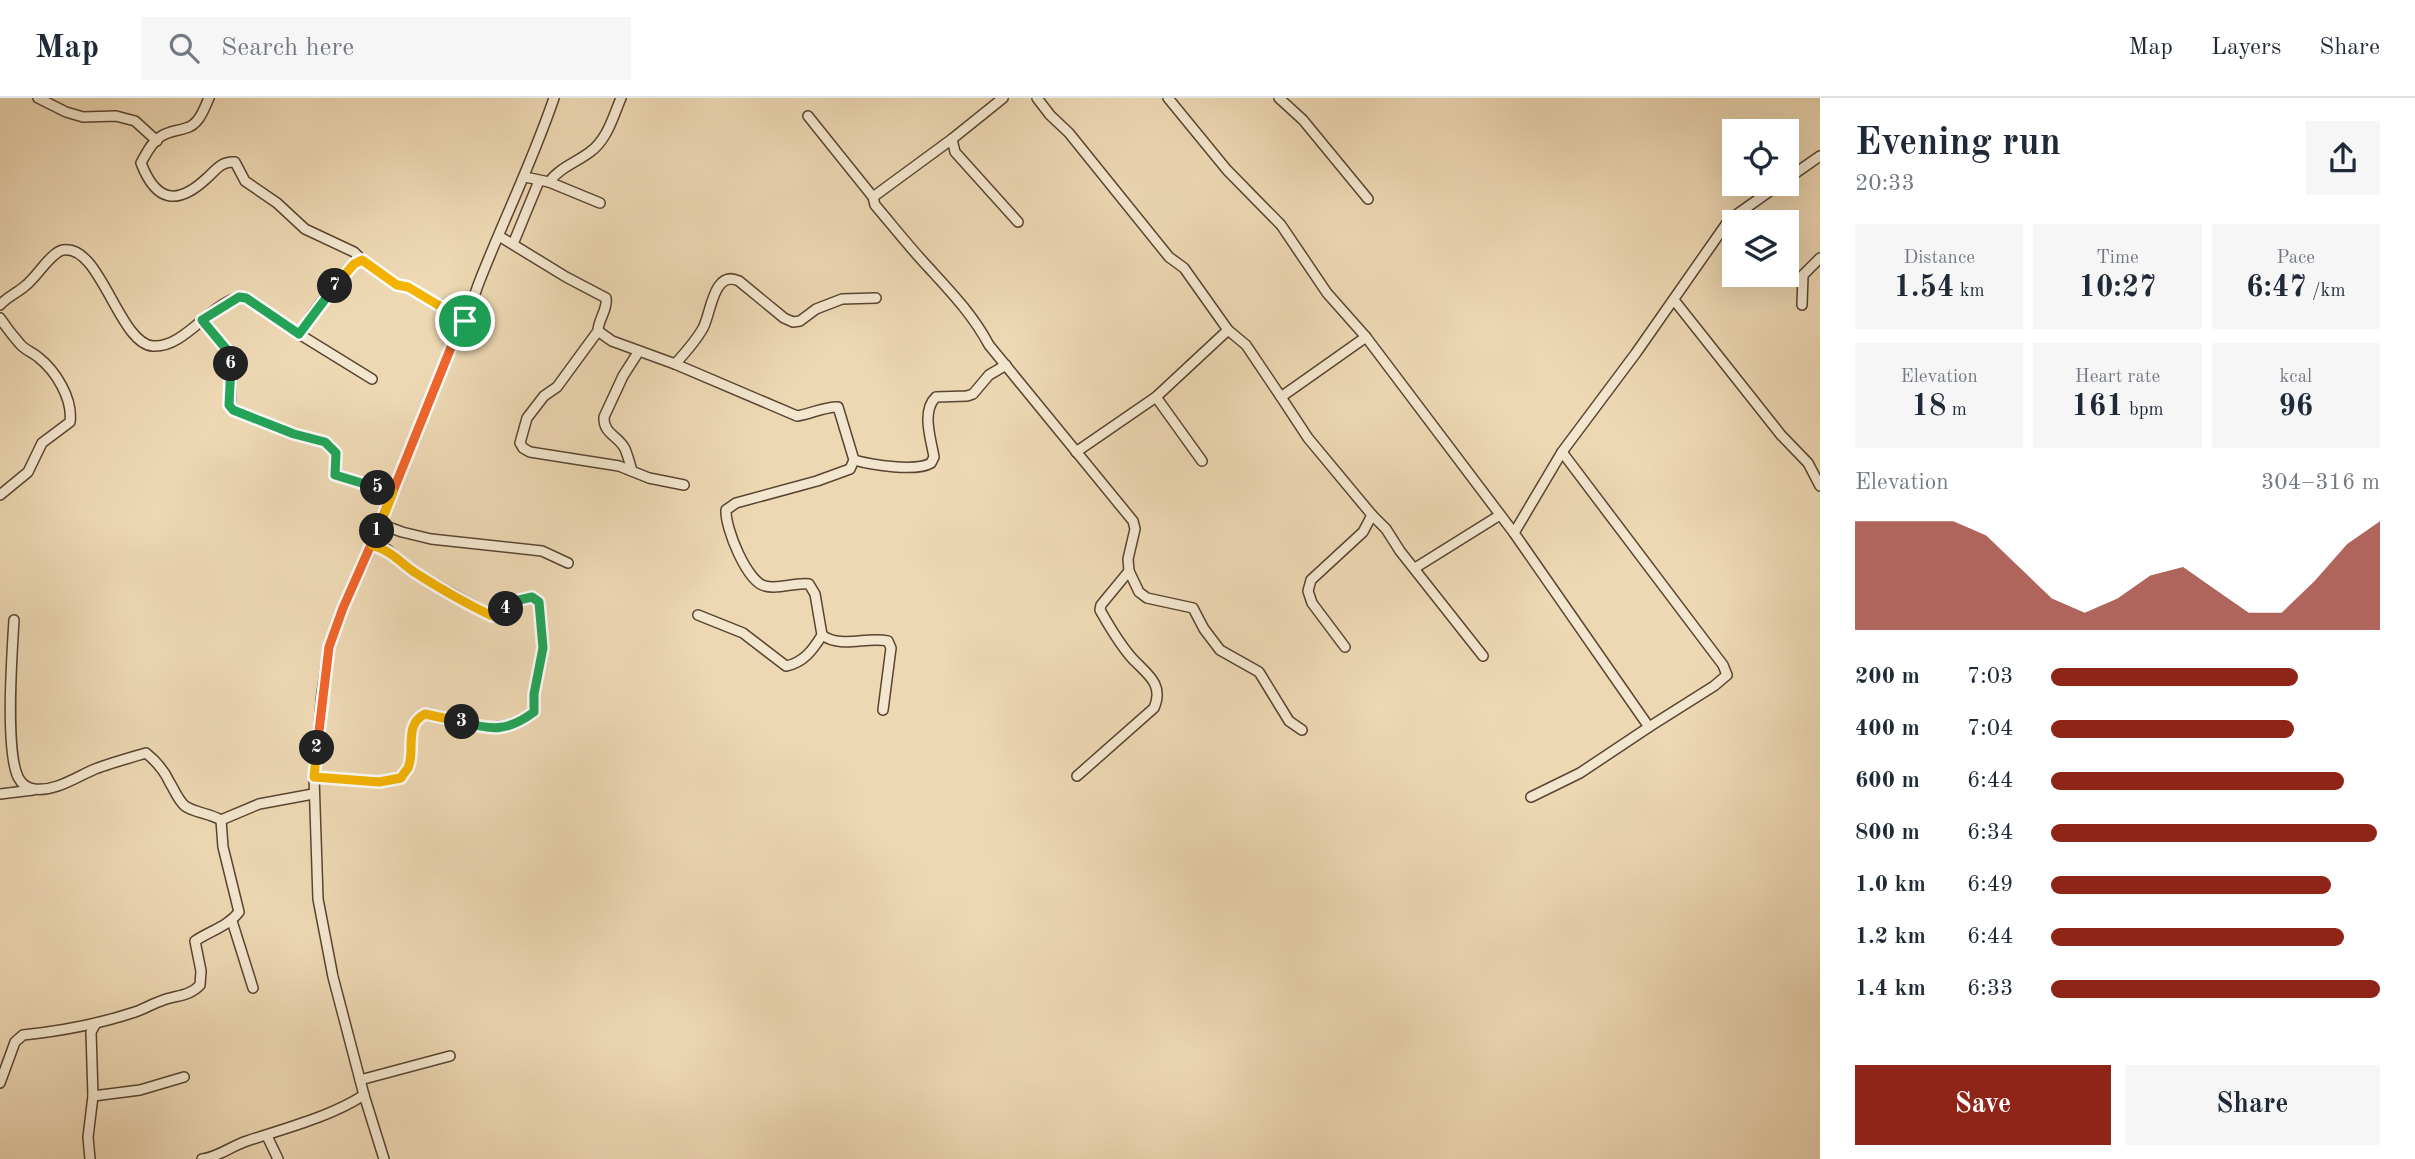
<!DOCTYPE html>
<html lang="en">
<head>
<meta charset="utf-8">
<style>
  body { margin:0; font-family:"Old Standard TT",serif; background:#f6f6f7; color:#1f2937; height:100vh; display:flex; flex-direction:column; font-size:26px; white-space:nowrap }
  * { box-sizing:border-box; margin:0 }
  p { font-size:23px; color:#747a83 }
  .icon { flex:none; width:38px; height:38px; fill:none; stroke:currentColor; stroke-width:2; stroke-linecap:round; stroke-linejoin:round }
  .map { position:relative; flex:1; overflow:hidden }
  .drawer { display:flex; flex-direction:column; background:#fff; width:595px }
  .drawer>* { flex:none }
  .controls { position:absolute; left:1722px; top:21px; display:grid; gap:14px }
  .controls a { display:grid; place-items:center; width:77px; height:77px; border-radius:0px; background:#fff; box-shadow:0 7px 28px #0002; font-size:35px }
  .pin { position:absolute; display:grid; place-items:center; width:60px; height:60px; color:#fff; margin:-30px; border:4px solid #fff; border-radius:50%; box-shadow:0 2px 7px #0007 }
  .km { position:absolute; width:35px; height:35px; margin:-18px; border-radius:50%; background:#222; color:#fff; font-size:19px; line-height:35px; text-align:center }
  .round { display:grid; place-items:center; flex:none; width:74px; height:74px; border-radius:0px; background:#f6f6f7 }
  .head { display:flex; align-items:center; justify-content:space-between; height:119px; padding:0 35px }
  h1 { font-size:38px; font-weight:800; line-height:52px }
  .stats { display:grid; grid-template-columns:repeat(3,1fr); gap:10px; height:119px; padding:7px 35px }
  .stats div { display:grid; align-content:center; border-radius:0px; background:#f6f6f7; text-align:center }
  .stats b { font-size:30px; font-weight:800 }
  .stats small { font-size:19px; font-weight:400 }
  .stats p { font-size:19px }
  .chart { height:196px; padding:14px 35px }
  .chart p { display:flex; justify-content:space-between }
  .chart svg { width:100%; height:126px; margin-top:7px; fill:#8f2418; opacity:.7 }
  .cta { display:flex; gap:14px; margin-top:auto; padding:14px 35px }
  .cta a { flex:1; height:80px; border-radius:0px; background:#8f2418; color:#fff; font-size:28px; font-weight:800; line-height:80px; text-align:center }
  .cta a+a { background:#f6f6f7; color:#1f2937 }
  ul { padding:0 35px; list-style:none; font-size:23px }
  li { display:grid; grid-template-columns:112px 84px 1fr; align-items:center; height:52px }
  li i { height:18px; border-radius:9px; background:#8f2418 }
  header { display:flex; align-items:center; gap:42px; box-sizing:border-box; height:98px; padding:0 35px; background:#fff; border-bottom:2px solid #e0e1e3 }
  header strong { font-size:33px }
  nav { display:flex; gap:38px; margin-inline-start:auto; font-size:24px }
  .search { width:490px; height:63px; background:#f6f6f7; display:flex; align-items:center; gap:18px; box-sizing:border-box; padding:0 24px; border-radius:0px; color:#747a83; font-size:26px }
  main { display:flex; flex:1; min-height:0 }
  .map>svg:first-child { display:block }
</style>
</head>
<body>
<header>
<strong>Map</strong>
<div class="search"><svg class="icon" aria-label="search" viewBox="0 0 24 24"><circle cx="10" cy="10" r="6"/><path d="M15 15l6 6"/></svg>Search here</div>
<nav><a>Map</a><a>Layers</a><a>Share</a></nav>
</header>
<main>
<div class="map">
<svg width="1820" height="1061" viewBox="0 0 1820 1061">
  <rect width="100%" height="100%" fill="#edd8b3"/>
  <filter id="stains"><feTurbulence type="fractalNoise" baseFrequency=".00286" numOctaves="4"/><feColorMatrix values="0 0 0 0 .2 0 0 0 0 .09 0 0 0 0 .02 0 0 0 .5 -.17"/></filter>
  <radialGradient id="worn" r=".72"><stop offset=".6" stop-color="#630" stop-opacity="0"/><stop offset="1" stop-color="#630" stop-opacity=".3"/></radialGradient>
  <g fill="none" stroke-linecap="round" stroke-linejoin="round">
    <g stroke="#5a4432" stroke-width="12">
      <g id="minor">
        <polyline points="38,0 66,14 83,19 116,18 135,23 157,43"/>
        <path d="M209,0C204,11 199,27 186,30C178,33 168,33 160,39C151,45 146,56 141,65C156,104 177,108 207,80C216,72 221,63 235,64L245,83L277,105L305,131L354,154L362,162"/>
        <polyline points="1037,0 1050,17 1069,35 1169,159 1184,170 1228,232 1246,247 1281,299"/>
        <polyline points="1168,0 1227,72 1281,127 1327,195 1366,239 1514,435 1649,629 1580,675 1531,699"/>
        <polyline points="1279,0 1303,22 1368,101"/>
        <path d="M808,18L873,99L875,107C893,128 910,150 929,170C951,194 973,217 989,247L1133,423L1135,431L1128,461L1129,473L1139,494L1147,500L1193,510L1204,531L1220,552L1259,574L1289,623L1302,632"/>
        <polyline points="952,41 955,54 1018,124"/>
        <polyline points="525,79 549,84 600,105"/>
        <polyline points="1787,81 1820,58"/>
        <path d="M549,84C559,70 577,64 590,54C607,42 613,19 621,0"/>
        <polyline points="873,99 952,41 1003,0"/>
        <path d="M499,138L566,179L606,200C608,212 598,221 598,233L612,243L675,266L797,318C810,316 827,308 838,309L854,362L850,371L817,383L736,405L726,412C725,430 747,484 765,488C779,492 794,484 809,486L815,496L822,537C813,552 803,565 786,568L743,535L698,517"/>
        <polyline points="513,146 539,83"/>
        <polyline points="1674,202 1781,337 1808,365 1820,388"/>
        <path d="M0,207C7,199 17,195 25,188C36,180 51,154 63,152C100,145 119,246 153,248C184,250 209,207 239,199L245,200L299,236L372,281"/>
        <polyline points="1802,207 1803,177 1820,160"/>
        <path d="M0,220C6,229 13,238 20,246C25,252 32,254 38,259C56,273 73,301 70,324L42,345L28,374L0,397"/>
        <path d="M202,222C233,256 233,262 230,307L233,311L294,336L325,344L336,355V377L393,395"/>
        <polyline points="598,233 557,289 544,298 527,320 520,345 523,350 530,354 619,368 649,380 684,387"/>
        <path d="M299,236C308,222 347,165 362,162L397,187L408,189L465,224"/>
        <polyline points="1366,239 1281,299 1308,340 1372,417 1386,431 1400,453 1483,558"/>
        <path d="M675,266C685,255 696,243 703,230C711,216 713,171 739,183L784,220L793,224L800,223L816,211L842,201L876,200"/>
        <polyline points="1156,299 1202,363"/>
        <polyline points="1076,354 1156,299 1228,232"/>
        <polyline points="1562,354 1723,567 1727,577 1714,588 1649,629"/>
        <path d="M854,362C872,367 916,374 931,365L934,359C931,341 921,313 936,299L967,298L973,296L989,277L1006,267"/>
        <path d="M632,373C630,366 628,358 625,351C619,338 603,336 604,319L623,278L639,253"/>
        <polyline points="380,426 402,434 431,441 542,453 568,465"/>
        <polyline points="1514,435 1562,354 1636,255 1729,122 1780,86"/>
        <polyline points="1415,470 1500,417"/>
        <path d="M14,522C12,555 5,651 18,679C21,685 26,690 34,691C55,694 76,679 95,671C111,665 129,660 146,655C156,663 165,674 170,685C175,693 178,702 185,708C195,715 209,715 221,722"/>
        <path d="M822,537C841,551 867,538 888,543L891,550L883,612"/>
        <polyline points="1345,549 1312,505 1308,493 1311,482 1363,434 1372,417"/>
        <path d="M1077,678L1154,610C1165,585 1145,575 1131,559C1119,545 1109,528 1100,512L1101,507L1129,473"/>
        <path d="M314,679L379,684L401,680C403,676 406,673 408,670C416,652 403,627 425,616C466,623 495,643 534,614V596L543,550L539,504L532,499L515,503L502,515L492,518L412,473L388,452L372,447"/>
        <polyline points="0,696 33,692"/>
        <polyline points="232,823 253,890"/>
        <polyline points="360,982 450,958"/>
        <path d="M0,985L15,944L23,937C61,933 99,926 135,914C144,911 152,906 161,903C175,897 189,899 200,887L201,873L195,843C210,833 228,828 239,814L223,749L221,722L259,706L313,696"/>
        <polyline points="93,998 140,992 184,979"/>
        <polyline points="267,1038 278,1061"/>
        <polyline points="90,1061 88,1039 93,998 91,934 96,925"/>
        <path d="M202,1061C219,1059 231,1048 247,1043C286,1030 330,1019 364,997"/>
        <path d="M384,1061L364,997L333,879L318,801L314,679L322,595L329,549L343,510L372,447L458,232C470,218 473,199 480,182C504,121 533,62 554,0"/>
      </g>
    </g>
    <use href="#minor" stroke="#f3e6ce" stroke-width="9"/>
  </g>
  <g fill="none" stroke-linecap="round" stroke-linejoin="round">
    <g stroke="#fff" stroke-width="14">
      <polyline id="split-1" points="377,433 458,232 465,223"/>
    </g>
    <g stroke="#fff" stroke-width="14">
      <polyline id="split-2" points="317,650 329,549 343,510 377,433"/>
    </g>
    <g stroke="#fff" stroke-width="14">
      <path id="split-3" d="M317,650L314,679L379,684L401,680C403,676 406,673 408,670C416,652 403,627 425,616L462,624"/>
    </g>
    <g stroke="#fff" stroke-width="14">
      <path id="split-4" d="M462,624C492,632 507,634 534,614V596L543,550L539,504L532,499L515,503L506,511"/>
    </g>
    <g stroke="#fff" stroke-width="14">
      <path id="split-5" d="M378,390L393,394L372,447C393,454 397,462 414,474C439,490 465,505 492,518L506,511"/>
    </g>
    <g stroke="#fff" stroke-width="14">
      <polyline id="split-6" points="231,266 229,307 233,312 294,336 325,344 336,355 335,377 378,390"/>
    </g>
    <g stroke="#fff" stroke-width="14">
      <polyline id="split-7" points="231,266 227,252 202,222 239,199 246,200 299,236 335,188"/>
    </g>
    <g stroke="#fff" stroke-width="14">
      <polyline id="split-8" points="335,188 354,166 362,162 397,187 408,189 465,223"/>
    </g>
    <use href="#split-1" stroke="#f0652b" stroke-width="9"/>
    <use href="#split-2" stroke="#f0652b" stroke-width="9"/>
    <use href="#split-3" stroke="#f5b400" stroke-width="9"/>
    <use href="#split-4" stroke="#22a559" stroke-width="9"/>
    <use href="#split-5" stroke="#f5b400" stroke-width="9"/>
    <use href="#split-6" stroke="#22a559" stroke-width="9"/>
    <use href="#split-7" stroke="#22a559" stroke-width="9"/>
    <use href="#split-8" stroke="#f5b400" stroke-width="9"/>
  </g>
  <rect width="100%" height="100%" filter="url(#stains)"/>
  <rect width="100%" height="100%" fill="url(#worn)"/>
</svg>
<div class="controls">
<a><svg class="icon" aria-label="locate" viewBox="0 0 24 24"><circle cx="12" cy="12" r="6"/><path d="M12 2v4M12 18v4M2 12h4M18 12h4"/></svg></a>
<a><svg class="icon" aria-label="layers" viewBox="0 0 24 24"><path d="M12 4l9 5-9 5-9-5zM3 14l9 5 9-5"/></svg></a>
</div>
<div class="pin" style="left:465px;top:223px;background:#1e9e55"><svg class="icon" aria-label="arrive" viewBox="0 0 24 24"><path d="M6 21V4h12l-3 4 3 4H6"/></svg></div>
<b class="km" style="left:377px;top:433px">1</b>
<b class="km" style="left:317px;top:650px">2</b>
<b class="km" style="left:462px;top:624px">3</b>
<b class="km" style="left:506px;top:511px">4</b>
<b class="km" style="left:378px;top:390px">5</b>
<b class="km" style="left:231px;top:266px">6</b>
<b class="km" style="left:335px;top:188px">7</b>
</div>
<section class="drawer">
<div class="head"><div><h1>Evening run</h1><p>20:33</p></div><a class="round"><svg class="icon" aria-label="share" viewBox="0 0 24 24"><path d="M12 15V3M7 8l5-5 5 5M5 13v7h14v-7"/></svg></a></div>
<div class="stats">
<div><p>Distance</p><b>1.54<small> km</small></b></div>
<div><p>Time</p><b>10:27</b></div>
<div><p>Pace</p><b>6:47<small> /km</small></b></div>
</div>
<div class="stats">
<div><p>Elevation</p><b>18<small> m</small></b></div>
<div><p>Heart rate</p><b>161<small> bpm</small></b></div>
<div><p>kcal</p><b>96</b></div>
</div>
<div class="chart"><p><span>Elevation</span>304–316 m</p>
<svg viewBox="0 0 160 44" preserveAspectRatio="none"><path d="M0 44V6L10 6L20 6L30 6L40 11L50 22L60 33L70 38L80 33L90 25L100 22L110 30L120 38L130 38L140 27L150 14L160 6V44z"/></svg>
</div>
<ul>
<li><b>200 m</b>7:03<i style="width:75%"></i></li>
<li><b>400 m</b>7:04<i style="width:74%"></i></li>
<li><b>600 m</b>6:44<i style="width:89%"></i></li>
<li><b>800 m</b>6:34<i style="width:99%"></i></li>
<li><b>1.0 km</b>6:49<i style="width:85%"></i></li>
<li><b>1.2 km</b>6:44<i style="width:89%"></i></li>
<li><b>1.4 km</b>6:33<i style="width:100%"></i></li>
</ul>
<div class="cta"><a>Save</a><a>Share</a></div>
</section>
</main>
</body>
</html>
